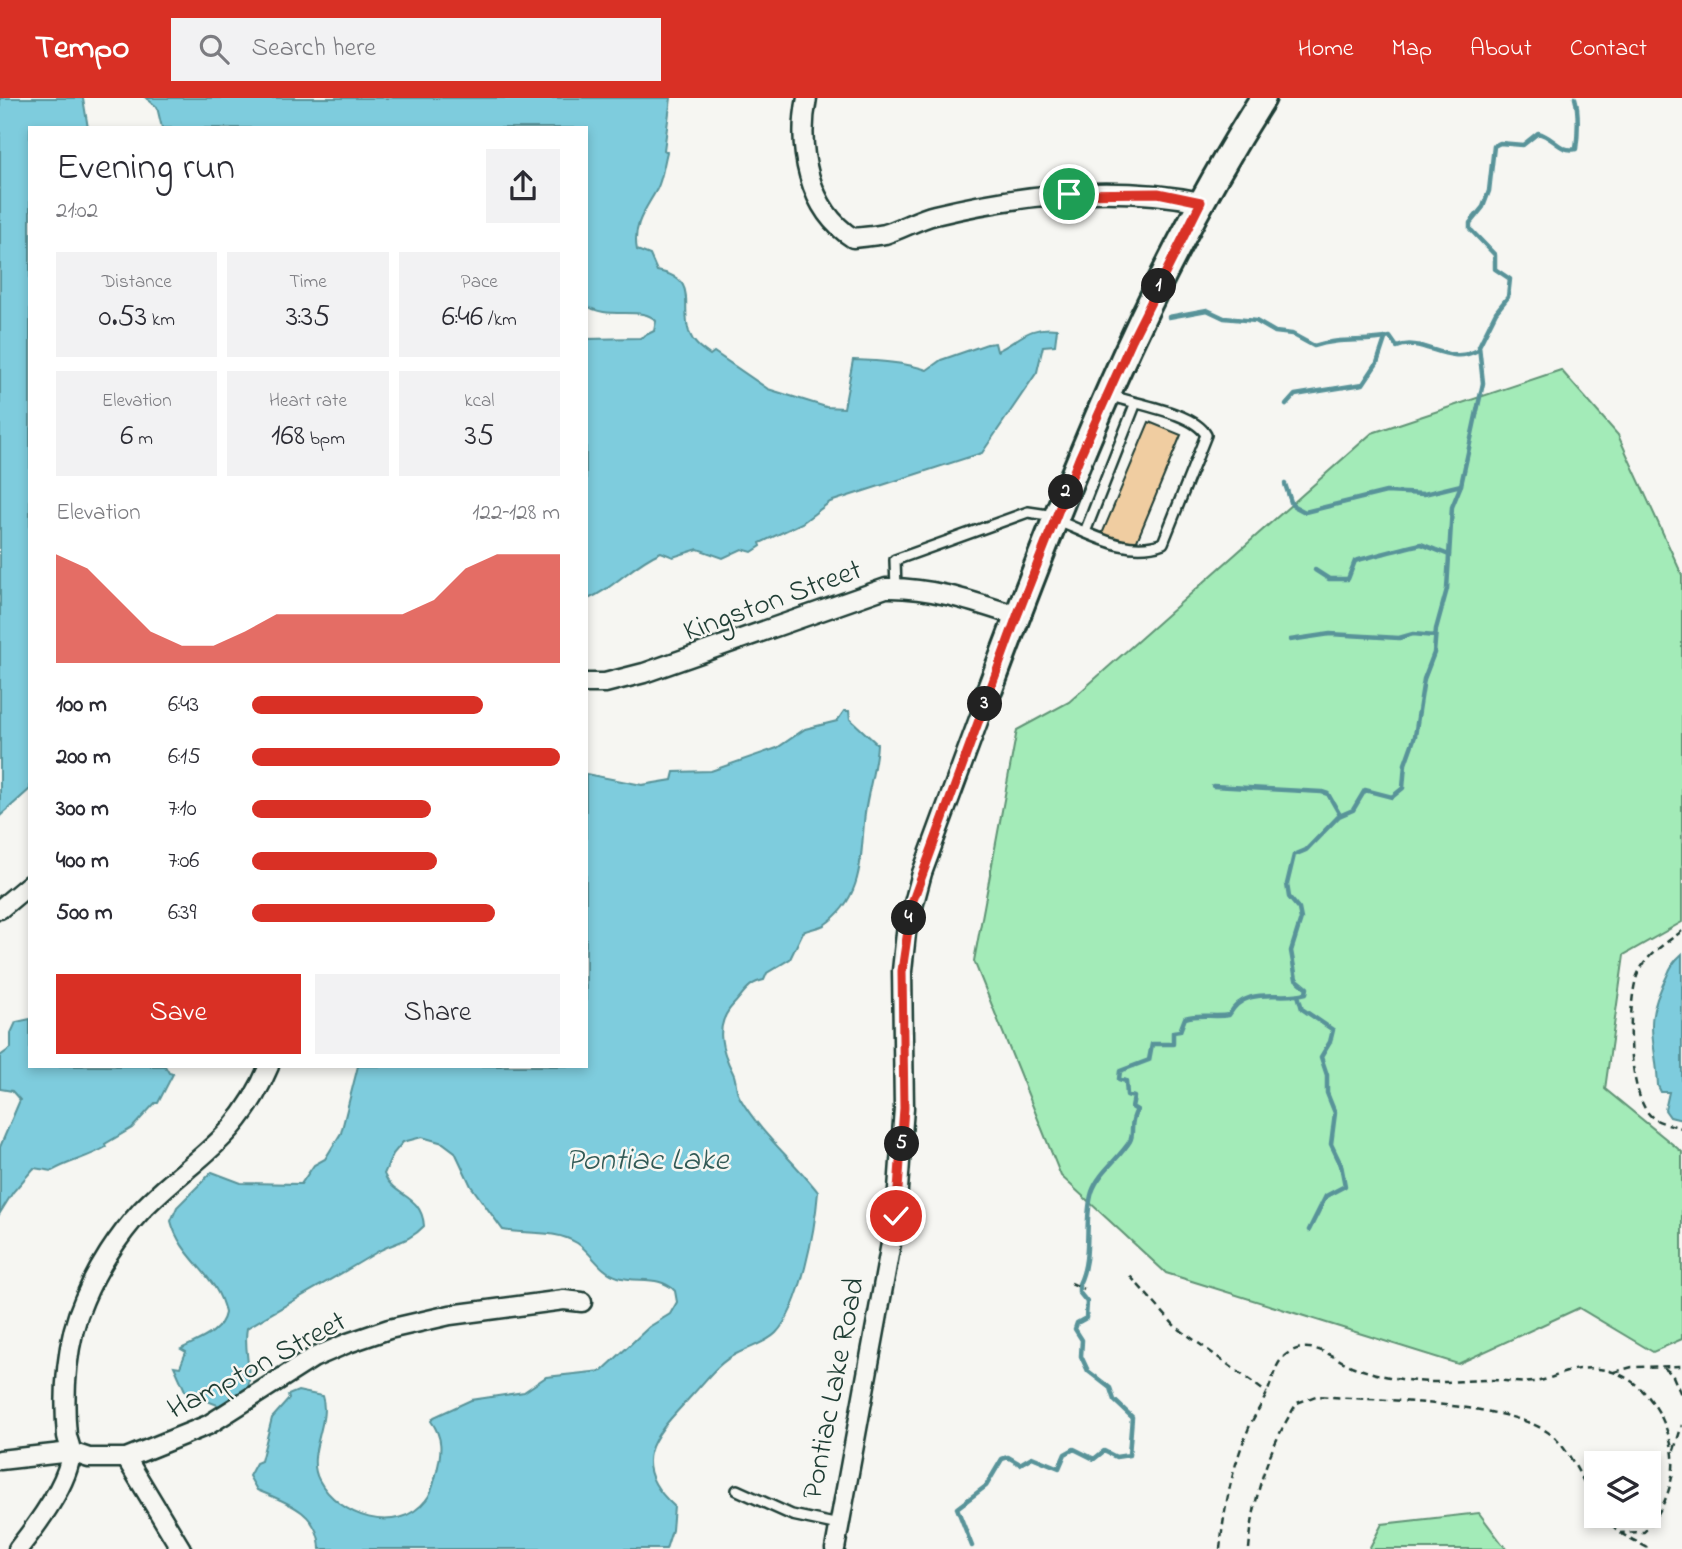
<!DOCTYPE html>
<html lang="en">
<head>
<meta charset="utf-8">
<style>
  body { margin:0; font-family:"Indie Flower",sans-serif; background:#f2f2f3; color:#2b2b33; height:100vh; display:flex; flex-direction:column; font-size:26px; white-space:nowrap }
  * { box-sizing:border-box; margin:0 }
  p { font-size:23px; color:#7c7c81 }
  .icon { flex:none; width:38px; height:38px; fill:none; stroke:currentColor; stroke-width:2; stroke-linecap:round; stroke-linejoin:round }
  .map { position:relative; flex:1; overflow:hidden }
  .panel { position:absolute; left:28px; top:28px; width:560px; height:942px; display:flex; flex-direction:column; background:#fff; border-radius:0px; box-shadow:0 4px 10px #0003 }
  .panel>* { flex:none }
  .fabs { position:absolute; left:1584px; top:1353px; display:grid; gap:14px }
  .fabs a { display:grid; place-items:center; width:77px; height:77px; border-radius:0px; background:#fff; box-shadow:0 4px 10px #0003; font-size:35px }
  .pin { position:absolute; display:grid; place-items:center; width:60px; height:60px; color:#fff; margin:-30px; border:4px solid #fff; border-radius:50%; box-shadow:0 2px 7px #0007 }
  .km { position:absolute; width:35px; height:35px; margin:-18px; border-radius:50%; background:#222; color:#fff; font-size:19px; line-height:35px; text-align:center }
  .round { display:grid; place-items:center; flex:none; width:74px; height:74px; border-radius:0px; background:#f2f2f3 }
  .headline { display:flex; align-items:center; justify-content:space-between; height:119px; padding:0 28px }
  h1 { font-size:38px; font-weight:600; line-height:52px }
  .stats { display:grid; grid-template-columns:repeat(3,1fr); gap:10px; height:119px; padding:7px 28px }
  .stats div { display:grid; align-content:center; border-radius:0px; background:#f2f2f3; text-align:center }
  .stats b { font-size:30px; font-weight:600 }
  .stats small { font-size:19px; font-weight:400 }
  .stats p { font-size:19px }
  .chart { height:196px; padding:14px 28px }
  .chart p { display:flex; justify-content:space-between }
  .chart svg { width:100%; height:126px; margin-top:7px; fill:#d93025; opacity:.7 }
  .action { display:flex; gap:14px; margin-top:auto; padding:14px 28px }
  .action a { flex:1; height:80px; border-radius:0px; background:#d93025; color:#fff; font-size:28px; font-weight:600; line-height:80px; text-align:center }
  .action a+a { background:#f2f2f3; color:#2b2b33 }
  ul { padding:0 28px; list-style:none; font-size:23px }
  li { display:grid; grid-template-columns:112px 84px 1fr; align-items:center; height:52px }
  li i { height:18px; border-radius:9px; background:#d93025 }
  header { display:flex; align-items:center; gap:42px; box-sizing:border-box; height:98px; padding:0 35px; background:#d93025; color:#fff }
  header strong { font-size:33px }
  nav { display:flex; gap:38px; margin-inline-start:auto; font-size:24px }
  .search { width:490px; height:63px; background:#f2f2f3; display:flex; align-items:center; gap:18px; box-sizing:border-box; padding:0 24px; border-radius:0px; color:#7c7c81; font-size:26px }
  .map>svg:first-child { display:block }
</style>
</head>
<body>
<header>
<strong>Tempo</strong>
<div class="search"><svg class="icon" aria-label="search" viewBox="0 0 24 24"><circle cx="10" cy="10" r="6"/><path d="M15 15l6 6"/></svg>Search here</div>
<nav><a>Home</a><a>Map</a><a>About</a><a>Contact</a></nav>
</header>
<div class="map">
<svg width="1682" height="1451" viewBox="0 0 1682 1451">
  <rect width="100%" height="100%" fill="#f6f6f2"/>
  <filter id="ink" filterUnits="userSpaceOnUse"><feTurbulence type="fractalNoise" baseFrequency=".0143" numOctaves="2"/><feDisplacementMap in="SourceGraphic" scale="14" xChannelSelector="R" yChannelSelector="G"/><feConvolveMatrix kernelMatrix="1 2 1 2 8 2 1 2 1" color-interpolation-filters="sRGB"/></filter>
  <g filter="url(#ink)">
    <g fill="#a3ebb8" stroke="#619476" stroke-width="2">
      <polygon points="1561,272 1618,337 1682,477 1682,824 1624,857 1605,991 1682,1054 1682,1241 1653,1254 1579,1210 1458,1266 1166,1175 1061,1078 974,863 1017,632 1069,604 1372,335"/>
      <polygon points="1479,1415 1506,1451 1369,1451 1382,1426"/>
    </g>
    <g fill="#7eccdd" stroke="#589399" stroke-width="2">
      <polygon points="0,0 83,0 88,30 30,30 30,691 0,718"/>
      <path d="M146,0H671L664,52L667,54C664,65 662,82 657,91C646,111 632,127 637,152L650,157L657,173C700,181 680,207 689,234C693,245 700,250 710,257L714,254L768,291L826,309L844,310L853,262C878,263 904,264 927,272L941,262L987,246L995,245L997,253C1021,242 1026,228 1057,231L1055,247L1043,248L1037,274L982,355L830,404L802,425L760,445L761,448L752,454L742,451L723,460L698,451L673,459L661,454C631,467 615,490 586,502V241L640,240L654,233L656,223C643,207 606,223 586,207V30H162L157,9Z"/>
      <path d="M844,613H849L850,621L877,646C876,669 868,692 865,715C860,757 865,799 824,827C818,830 809,831 803,834L790,861L767,875L764,882C748,885 745,894 733,907C713,928 722,953 733,975C737,983 735,992 740,1000C760,1035 793,1062 818,1094C815,1131 801,1209 776,1235C766,1245 750,1249 736,1256C719,1264 706,1282 693,1296C660,1333 623,1362 674,1408L672,1432L666,1451H320C319,1414 286,1404 257,1392L249,1378L256,1365L261,1363L272,1320L289,1301L288,1297L298,1293L322,1298C331,1325 305,1356 319,1382C338,1418 397,1439 426,1402C433,1394 434,1383 437,1373C442,1352 443,1340 431,1323L434,1319L471,1302L524,1294L546,1279L602,1273L649,1229L670,1216L677,1204L675,1193C660,1177 637,1185 618,1179C600,1174 592,1155 577,1145C555,1131 527,1137 503,1132L471,1088L455,1054L443,1045L422,1039L403,1044L393,1056L384,1076C393,1099 422,1096 424,1128C408,1145 394,1144 377,1154C335,1180 290,1204 247,1230C243,1251 252,1270 248,1292L220,1308L186,1295L174,1268L180,1269L186,1254L181,1251C197,1242 221,1236 225,1215C218,1176 181,1162 171,1123L177,1109L212,1074L241,1085L301,1086L314,1067L325,1061L341,1035L358,968H586V676L642,687L672,682L674,674L711,673L777,650L805,631L837,623Z"/>
      <path d="M1682,856V1022L1670,1019L1665,1012L1669,994H1661L1658,988C1656,937 1641,929 1667,878C1671,868 1674,863 1682,856Z"/>
      <path d="M30,921V968H165L169,975L173,976L158,1005H155L132,1030L105,1046L106,1049C90,1059 69,1063 52,1073L34,1070L13,1094L0,1115V1049L20,1002L12,993L0,991V958L11,950V935L16,924Z"/>
    </g>
    <g fill="none" stroke-linecap="round" stroke-linejoin="round">
      <g stroke="#589399" stroke-width="4.5">
        <path d="M1169,219L1207,212L1224,220L1256,223L1275,234L1292,236L1314,248C1340,239 1365,245 1390,239L1397,249C1423,238 1447,269 1478,252"/>
        <polyline points="1286,307 1295,297 1363,286 1377,265 1385,241"/>
        <polyline points="1285,386 1292,407 1305,414 1386,394 1424,396 1461,387"/>
        <path d="M1315,472L1329,481H1348L1355,463C1378,457 1399,451 1421,446L1449,457"/>
        <polyline points="1290,542 1330,536 1399,540 1413,536 1435,538"/>
        <polyline points="1213,688 1322,694 1328,696 1340,717"/>
        <polyline points="1298,897 1302,911 1333,932 1330,944 1321,959 1327,977 1327,995 1335,1015 1331,1046 1341,1067 1345,1088 1326,1098 1309,1132"/>
        <path d="M972,1448L957,1410L986,1388L1002,1361L1008,1359L1020,1366L1032,1359L1059,1370L1065,1356L1074,1351L1094,1361L1104,1353L1116,1359L1129,1357L1132,1319L1114,1302L1110,1290L1088,1273L1081,1258L1082,1242L1075,1231L1077,1225L1086,1220L1087,1204L1079,1194V1186C1093,1158 1083,1123 1092,1094C1098,1075 1119,1061 1130,1043C1135,1034 1128,1027 1137,1012L1132,1009L1134,999L1127,997L1126,983L1119,981L1120,973L1149,962L1152,946H1173V934L1180,933L1185,920C1201,915 1214,920 1229,917C1246,886 1281,903 1306,895L1307,890L1296,881L1291,853L1301,821L1299,811L1289,799L1287,786L1294,757L1306,752L1339,718L1353,712L1365,692L1392,699L1403,690L1405,666L1415,638L1424,581L1434,555L1436,531L1447,491L1452,409L1461,387L1483,285L1479,248L1496,214L1508,199L1510,181L1495,171V157L1470,131V125L1483,109L1489,93L1494,48L1500,45L1523,47L1538,35C1553,38 1560,55 1576,51C1578,37 1579,13 1575,0"/>
      </g>
    </g>
    <polygon fill="#f0cda1" stroke="#1f3d34" stroke-width="2" points="1149,324 1181,337 1134,450 1102,436"/>
    <g fill="none" stroke-linecap="round" stroke-linejoin="round">
      <g stroke="#1f3d34" stroke-width="14">
        <g id="lane">
          <path d="M1058,423C1091,436 1128,459 1163,445L1206,337C1194,314 1133,306 1109,297"/>
          <polyline points="1085,434 1135,307"/>
          <polyline points="896,490 895,462 1028,414 1055,418"/>
          <polyline points="737,1392 792,1417 839,1427"/>
        </g>
      </g>
      <g stroke="#1f3d34" stroke-width="23">
        <g id="street">
          <path d="M807,0C797,49 808,112 853,140C863,139 875,138 885,136C902,131 918,121 935,117C1022,96 1113,86 1201,104"/>
          <path d="M586,585H605L644,575L886,490C932,489 974,504 1017,518"/>
          <polyline points="0,811 30,786"/>
          <polyline points="126,1360 181,1451"/>
          <polyline points="0,1362 71,1354 89,1360 126,1360 208,1327 313,1260 348,1245 389,1231 450,1217 564,1202 582,1204"/>
          <path d="M18,1451C37,1427 69,1385 71,1354C71,1349 68,1343 67,1338C63,1295 66,1242 84,1202C97,1171 118,1138 141,1113C194,1058 236,1046 269,968"/>
          <polyline points="835,1451 896,1118 904,1010 902,873 906,835 922,775 990,591"/>
        </g>
      </g>
      <g stroke="#1f3d34" stroke-width="30">
        <path id="secondary" d="M990,591C1066,387 1146,184 1263,0"/>
      </g>
      <g stroke="#1f3d34" stroke-width="2.5" stroke-dasharray="7 5" stroke-linecap="butt">
        <path d="M1682,833C1665,846 1645,857 1637,878C1627,907 1627,998 1652,1019C1658,1025 1673,1027 1682,1030"/>
        <polyline points="1130,1178 1175,1228 1267,1295"/>
        <polyline points="1071,1185 1084,1191"/>
        <polyline points="1664,1270 1672,1276 1682,1299"/>
        <polyline points="1614,1274 1632,1269 1682,1268"/>
        <polyline points="1674,1352 1682,1327"/>
        <polyline points="1603,1418 1620,1435 1650,1451"/>
        <path d="M1220,1451C1224,1411 1232,1370 1248,1332C1253,1319 1262,1307 1267,1295C1274,1280 1274,1263 1290,1254C1313,1241 1334,1261 1354,1269C1372,1276 1396,1281 1416,1283C1442,1286 1465,1282 1490,1282C1504,1282 1518,1286 1533,1284C1548,1283 1563,1273 1579,1271C1629,1265 1660,1302 1671,1346C1679,1376 1665,1412 1644,1434L1620,1435"/>
        <path d="M1249,1451C1254,1395 1267,1353 1297,1305L1316,1298C1369,1302 1523,1303 1557,1342C1573,1359 1584,1386 1596,1406"/>
      </g>
      <use href="#lane" stroke="#f6f6f2" stroke-width="9"/>
      <use href="#street" stroke="#f6f6f2" stroke-width="18"/>
      <use href="#secondary" stroke="#f6f6f2" stroke-width="24"/>
    </g>
  </g>
  <g fill="none" stroke-linecap="round" stroke-linejoin="round" filter="url(#ink)">
    <g stroke="#fff" stroke-width="14">
      <polyline id="route" points="896,1118 904,1010 902,873 912,805 1017,518 1080,358 1132,242 1201,104 1158,95 1069,96"/>
    </g>
    <use href="#route" stroke="#d93025" stroke-width="9"/>
  </g>
  <g text-anchor="middle" stroke-width="5" stroke-linejoin="round" paint-order="stroke">
    <g font-size="30" fill="#1f3d34" stroke="#f6f6f2">
      <text transform="translate(772 501) rotate(-20)" y="10">Kingston Street</text>
      <text transform="translate(256 1266) rotate(-28)" y="10">Hampton Street</text>
      <text transform="translate(832 1290) rotate(-79)" y="10">Pontiac Lake Road</text>
    </g>
    <g font-size="32" font-style="italic" fill="#325a56" stroke="#f6f6f2">
      <text x="647" y="1071">Pontiac Lake</text>
    </g>
  </g>
</svg>
<div class="fabs">
<a><svg class="icon" aria-label="layers" viewBox="0 0 24 24"><path d="M12 4l9 5-9 5-9-5zM3 14l9 5 9-5"/></svg></a>
</div>
<div class="pin" style="left:1069px;top:96px;background:#1e9e55"><svg class="icon" aria-label="arrive" viewBox="0 0 24 24"><path d="M6 21V4h12l-3 4 3 4H6"/></svg></div>
<div class="pin" style="left:896px;top:1118px;background:#d93025"><svg class="icon" aria-label="check" viewBox="0 0 24 24"><path d="M5 12l5 5 9-10"/></svg></div>
<b class="km" style="left:1159px;top:188px">1</b>
<b class="km" style="left:1066px;top:394px">2</b>
<b class="km" style="left:985px;top:606px">3</b>
<b class="km" style="left:909px;top:820px">4</b>
<b class="km" style="left:902px;top:1046px">5</b>
<section class="panel">
<div class="headline"><div><h1>Evening run</h1><p>21:02</p></div><a class="round"><svg class="icon" aria-label="share" viewBox="0 0 24 24"><path d="M12 15V3M7 8l5-5 5 5M5 13v7h14v-7"/></svg></a></div>
<div class="stats">
<div><p>Distance</p><b>0.53<small> km</small></b></div>
<div><p>Time</p><b>3:35</b></div>
<div><p>Pace</p><b>6:46<small> /km</small></b></div>
</div>
<div class="stats">
<div><p>Elevation</p><b>6<small> m</small></b></div>
<div><p>Heart rate</p><b>168<small> bpm</small></b></div>
<div><p>kcal</p><b>35</b></div>
</div>
<div class="chart"><p><span>Elevation</span>122–128 m</p>
<svg viewBox="0 0 160 44" preserveAspectRatio="none"><path d="M0 44V6L10 11L20 22L30 33L40 38L50 38L60 33L70 27L80 27L90 27L100 27L110 27L120 22L130 11L140 6L150 6L160 6V44z"/></svg>
</div>
<ul>
<li><b>100 m</b>6:43<i style="width:75%"></i></li>
<li><b>200 m</b>6:15<i style="width:100%"></i></li>
<li><b>300 m</b>7:10<i style="width:58%"></i></li>
<li><b>400 m</b>7:06<i style="width:60%"></i></li>
<li><b>500 m</b>6:39<i style="width:79%"></i></li>
</ul>
<div class="action"><a>Save</a><a>Share</a></div>
</section>
</div>
</body>
</html>
